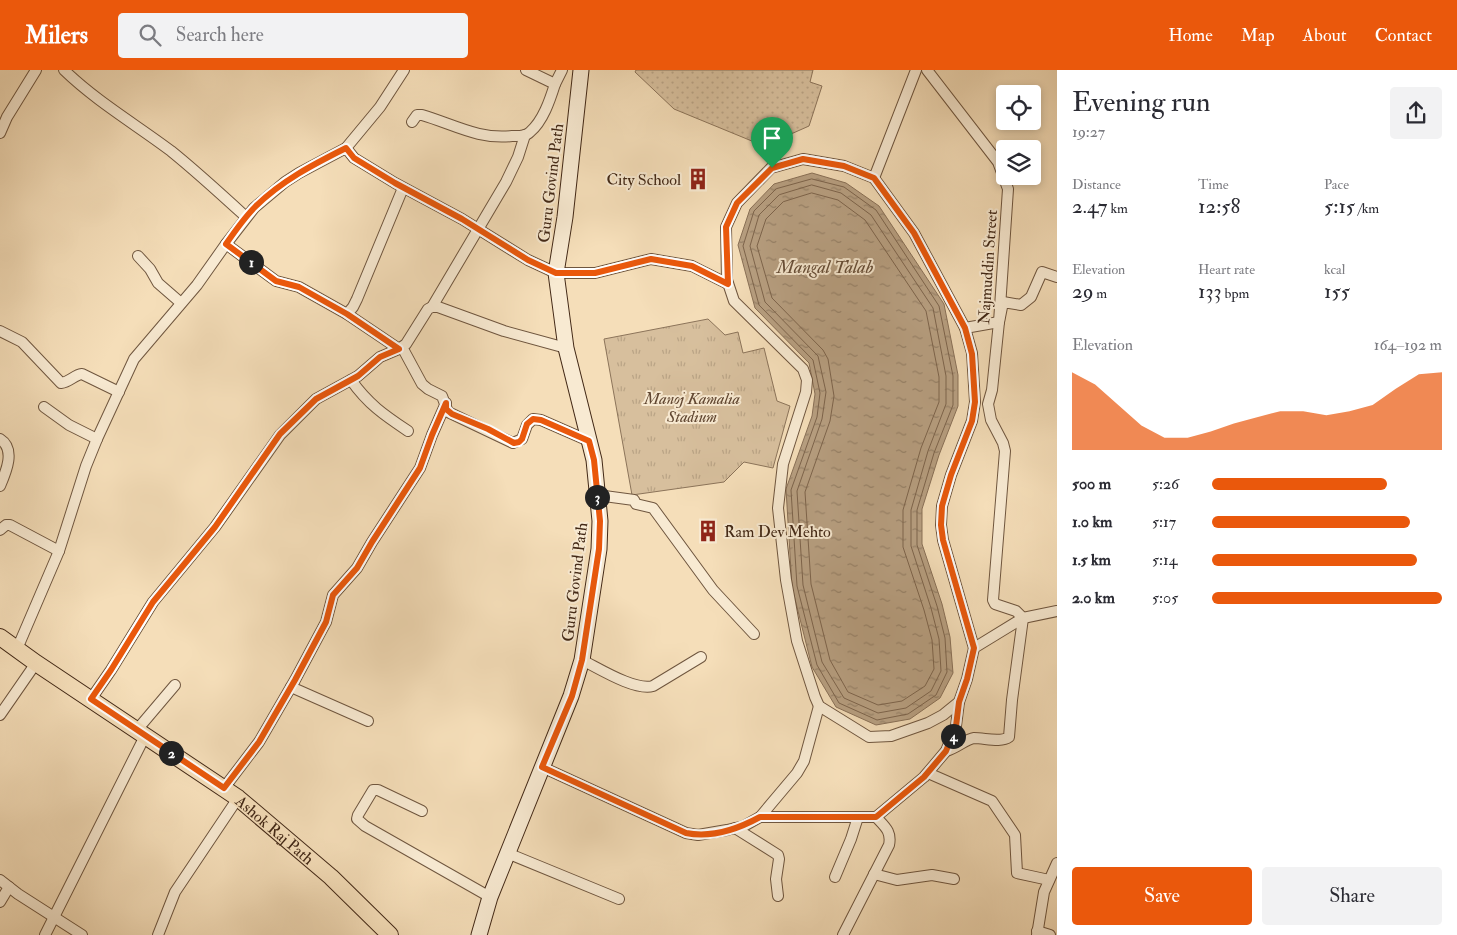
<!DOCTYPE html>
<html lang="en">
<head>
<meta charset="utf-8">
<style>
  body { margin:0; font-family:"IM FELL Double Pica",serif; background:#f2f2f3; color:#2b2b33; height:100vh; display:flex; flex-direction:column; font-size:19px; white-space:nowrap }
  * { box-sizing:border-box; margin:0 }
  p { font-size:16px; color:#7c7c81 }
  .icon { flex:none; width:28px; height:28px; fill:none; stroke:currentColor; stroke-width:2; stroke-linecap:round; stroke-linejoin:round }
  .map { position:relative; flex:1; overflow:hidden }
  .drawer { display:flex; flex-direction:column; background:#fff; width:400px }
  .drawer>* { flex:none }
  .controls { position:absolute; left:996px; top:15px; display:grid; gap:10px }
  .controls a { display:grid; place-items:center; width:45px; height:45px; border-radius:5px; background:#fff; box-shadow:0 2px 8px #0003; font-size:25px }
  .pin { position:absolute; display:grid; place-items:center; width:42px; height:42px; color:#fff; margin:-51px -21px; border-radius:50% 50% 50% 0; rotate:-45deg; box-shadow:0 0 5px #0007 }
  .pin .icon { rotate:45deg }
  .km { position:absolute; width:25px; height:25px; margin:-12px; border-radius:50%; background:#222; color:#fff; font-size:14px; line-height:25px; text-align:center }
  .round { display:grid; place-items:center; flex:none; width:52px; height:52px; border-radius:5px; background:#f2f2f3 }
  .headline { display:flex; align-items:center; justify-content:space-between; height:85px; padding:0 15px }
  h1 { font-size:28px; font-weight:600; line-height:38px }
  .figures { display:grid; grid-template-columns:repeat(3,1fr); gap:8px; height:85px; padding:5px 15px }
  .figures div { display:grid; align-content:center }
  .figures b { font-size:21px; font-weight:600 }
  .figures small { font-size:14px; font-weight:400 }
  .figures p { font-size:14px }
  .chart { height:140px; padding:10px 15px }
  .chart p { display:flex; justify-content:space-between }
  .chart svg { width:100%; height:90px; margin-top:5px; fill:#ea580c; opacity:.7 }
  .action { display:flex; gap:10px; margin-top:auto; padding:10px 15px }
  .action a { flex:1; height:58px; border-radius:5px; background:#ea580c; color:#fff; font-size:20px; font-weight:600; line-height:58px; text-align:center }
  .action a+a { background:#f2f2f3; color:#2b2b33 }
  ul { padding:0 15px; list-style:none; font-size:16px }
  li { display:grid; grid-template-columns:80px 60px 1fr; align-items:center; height:38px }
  li i { height:12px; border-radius:6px; background:#ea580c }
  header { display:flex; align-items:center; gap:30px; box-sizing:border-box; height:70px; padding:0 25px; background:#ea580c; color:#fff }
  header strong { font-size:24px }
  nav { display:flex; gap:28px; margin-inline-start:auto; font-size:18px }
  .search { width:350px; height:45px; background:#f2f2f3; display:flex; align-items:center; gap:12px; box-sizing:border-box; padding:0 18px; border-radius:5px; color:#7c7c81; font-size:19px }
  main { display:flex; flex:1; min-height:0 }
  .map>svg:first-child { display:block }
</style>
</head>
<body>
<header>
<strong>Milers</strong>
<div class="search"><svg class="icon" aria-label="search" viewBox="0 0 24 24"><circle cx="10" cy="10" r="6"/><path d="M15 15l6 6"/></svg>Search here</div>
<nav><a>Home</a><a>Map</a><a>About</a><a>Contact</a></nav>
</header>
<main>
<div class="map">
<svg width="1057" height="865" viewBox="0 0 1057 865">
  <defs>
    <pattern id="grass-dots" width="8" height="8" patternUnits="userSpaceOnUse" patternTransform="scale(1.25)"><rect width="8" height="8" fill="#d7bf9d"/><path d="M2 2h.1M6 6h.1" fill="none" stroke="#baa486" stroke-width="1.8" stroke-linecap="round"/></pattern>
    <pattern id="park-tufts" width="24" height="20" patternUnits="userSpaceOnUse" patternTransform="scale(1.25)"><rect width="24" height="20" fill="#d7bf9d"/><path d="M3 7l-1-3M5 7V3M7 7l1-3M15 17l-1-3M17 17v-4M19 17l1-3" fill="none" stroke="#baa486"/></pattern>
    <pattern id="water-ripples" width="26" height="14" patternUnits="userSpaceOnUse" patternTransform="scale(1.25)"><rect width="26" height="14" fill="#b8a082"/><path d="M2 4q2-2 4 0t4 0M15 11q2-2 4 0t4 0" fill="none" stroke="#978269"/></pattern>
  </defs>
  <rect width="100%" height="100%" fill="#f5deb9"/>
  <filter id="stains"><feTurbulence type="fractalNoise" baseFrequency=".004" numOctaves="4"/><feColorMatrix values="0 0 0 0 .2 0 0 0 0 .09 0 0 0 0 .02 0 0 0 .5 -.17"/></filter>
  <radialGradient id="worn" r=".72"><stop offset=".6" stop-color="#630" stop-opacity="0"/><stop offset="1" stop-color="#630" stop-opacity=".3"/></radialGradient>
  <polygon fill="url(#grass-dots)" stroke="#8c745a" points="636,0 813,0 810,12 822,16 809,56 764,76 674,39 635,2"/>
  <polygon fill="url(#park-tufts)" stroke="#8c745a" points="708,249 725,265 738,262 743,283 764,278 777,331 790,336 773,398 744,392 724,412 632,425 604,269"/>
  <polygon fill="url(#water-ripples)" stroke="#897057" points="812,103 846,113 879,136 944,234 958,305 958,336 939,385 922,439 922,474 942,534 950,567 953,603 940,628 910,649 876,655 836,637 812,597 792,517 786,419 812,346 815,324 809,293 755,238 738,175 750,139 774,114"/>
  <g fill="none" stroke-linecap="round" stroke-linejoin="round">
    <g stroke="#7d644c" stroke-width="1">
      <polygon points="812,109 844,117 876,140 939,236 953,306 953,335 934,383 917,440 917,475 937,536 945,568 947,602 936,625 908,644 877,650 839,633 817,595 797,516 791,420 817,347 820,323 813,290 759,235 743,176 754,141 776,119"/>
      <polygon points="812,115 841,123 871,145 933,238 946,306 946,334 928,381 911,440 911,476 931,538 939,569 941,601 931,621 906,638 878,643 844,628 822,592 803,515 797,421 822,349 826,322 818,286 765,232 750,176 759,145 779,125"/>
      <polygon points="812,123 838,130 865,150 926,241 939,307 939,332 921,378 903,440 903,477 924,540 932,570 934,599 925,616 902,631 878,635 848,622 830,590 811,514 805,422 830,351 834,326 828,289 823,280 772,228 757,176 766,149 783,132"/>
    </g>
    <g stroke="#6f563f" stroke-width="12">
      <g id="street">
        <path d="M64,0C96,31 135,54 171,81C197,102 222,125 246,147"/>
        <polyline points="404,0 380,37 346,78 354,88 395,113 462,149 528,190 556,203 595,203 651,189 692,196 728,214"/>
        <polyline points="916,0 874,108 914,163 965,258 972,283 975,332 972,351 951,405 942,436 941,455 943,470 974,578"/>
        <polyline points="927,0 998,92 1008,119 999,252 992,320 988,334 991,350 1003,373 1005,381 993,530 995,534 1016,541 1023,548"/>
        <polyline points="555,14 562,0"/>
        <path d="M412,52L417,45H422C453,54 479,70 512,66C518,66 525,67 530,62C543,51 550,30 555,14L526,0"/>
        <polyline points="0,63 7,47 36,0"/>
        <polyline points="874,108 844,96 803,89 771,98 737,133 726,157 727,210 734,231 803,299 807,310 806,322 783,394 778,438 786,510 797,571 815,627 819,636 869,667 891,666 928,653 943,645 959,632 967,609 974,578 1023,548 1057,541"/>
        <polyline points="226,174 276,211 299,217 347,244 399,279"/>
        <polyline points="138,186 150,199 158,213 181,233"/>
        <polyline points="432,237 506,112 518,87 525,65"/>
        <polyline points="347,244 353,237 357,229 403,118"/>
        <polyline points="965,258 999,252 1003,232 1021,235 1031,227 1042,202 1057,207"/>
        <path d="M0,261L22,272L61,313C70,312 74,305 82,304L119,322"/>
        <polyline points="402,277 422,314 428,319 442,326 448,342 513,373 522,369 527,355 533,349 541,350 589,371"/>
        <path d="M351,310C368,334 384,345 408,361"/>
        <polyline points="44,337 69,355 97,369"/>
        <path d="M0,369C16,379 6,402 0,416"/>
        <polyline points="597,425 634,430 636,434 653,438 713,520 754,564"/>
        <polyline points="0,460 6,455 10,455 59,481"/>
        <polyline points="17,579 59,481 86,396 97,369 134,289 197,215 226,174 254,138 285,112 299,103 346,78"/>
        <path d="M582,590C600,599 635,621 653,616L701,587"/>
        <polyline points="291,617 368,651"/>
        <polyline points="91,629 111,600 153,532 215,457 280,365 316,329 358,306 380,287 399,279 406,274 428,239 432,237 438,237 504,261 566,278"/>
        <polyline points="0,645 36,593"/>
        <polyline points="136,661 175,615"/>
        <path d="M946,681C957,678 966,669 974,668C985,668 1001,673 1009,667L1012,630L1023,548"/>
        <polyline points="542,697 686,763 698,765 727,760 744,756 760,747 797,703 804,691 819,636"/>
        <polyline points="928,703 992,731 1015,765 1017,803 1049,810"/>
        <polyline points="224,718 259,672 295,610 326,552 333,525 357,498 372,472 420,398 432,365 446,333"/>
        <polyline points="422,741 378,720 373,720 358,745 357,749 365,756 490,827"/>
        <polyline points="760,747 876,747 924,707 946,681 956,656 959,632"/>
        <polyline points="735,758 778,785 779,789 776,809 778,826"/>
        <polyline points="507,783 619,829"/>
        <polyline points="874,804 897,810 932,805 954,809"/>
        <polyline points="835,807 851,769 858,747"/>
        <polyline points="0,810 18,824 82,865"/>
        <polyline points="0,832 9,817"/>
        <polyline points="1037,861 1050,865"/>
        <polyline points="45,865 145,666"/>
        <polyline points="158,865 175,822 238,728"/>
        <path d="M843,865L889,775C892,761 884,756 876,747"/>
        <polyline points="1037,865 1044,822 1057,793"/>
      </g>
    </g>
    <g stroke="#422816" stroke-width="17">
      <polyline id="secondary" points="479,865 490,827 571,626 582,590 599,479 600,451 594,390 566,278 556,203 565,147 581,0"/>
    </g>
    <g stroke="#422816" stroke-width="18">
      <g id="primary">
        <path id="s1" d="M0,567L36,593L238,728L331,807L390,865"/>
      </g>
    </g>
    <use href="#street" stroke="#f8ead2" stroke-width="10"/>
    <use href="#secondary" stroke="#f8ead2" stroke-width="15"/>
    <use href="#primary" stroke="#f5deb9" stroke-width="16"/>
  </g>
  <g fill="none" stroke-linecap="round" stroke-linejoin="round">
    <g stroke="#fff" stroke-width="10">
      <path id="route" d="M346,78L354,88L395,113L462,149L528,190L556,203H595L651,189L692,196L728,214L726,157L737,133L772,98L803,89L844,96L874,108L914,163L965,258L972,284L975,332L972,351L951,405L942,436L941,455L943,470L974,578L967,609L959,632L956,656L946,681L924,707L876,747H760C738,759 711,768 686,763L542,697L572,626L582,590L599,479L600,451L594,390L589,371L541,350L533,349L527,354L522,369L519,372L514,373L488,359L452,344L446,339V333L432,365L420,398L372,472L357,498L333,525L326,552L295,610L259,672L224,718L91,629L111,600L153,532L215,457L280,364L316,329L358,306L380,287L399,279L347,244L299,217L276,211L226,174C235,161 244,148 255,137C281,111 314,94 346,78Z"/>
    </g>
    <use href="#route" stroke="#ea580c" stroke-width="6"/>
  </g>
  <defs>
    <g id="building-bare" transform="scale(1.725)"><path d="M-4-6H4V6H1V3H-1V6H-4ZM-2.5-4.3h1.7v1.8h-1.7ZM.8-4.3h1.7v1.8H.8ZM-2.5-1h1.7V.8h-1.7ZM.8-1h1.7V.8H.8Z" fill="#8f2418" stroke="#f8ead2" stroke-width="2.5" paint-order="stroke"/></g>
  </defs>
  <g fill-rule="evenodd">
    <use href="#building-bare" x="698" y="109"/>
    <use href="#building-bare" x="708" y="461"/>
  </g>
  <g text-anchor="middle" stroke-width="4" stroke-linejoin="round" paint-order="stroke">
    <g font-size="16" fill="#422816" stroke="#f8ead2" text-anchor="end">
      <text x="681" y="115">City School</text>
      <text x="724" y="467" text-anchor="start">Ram Dev Mehto</text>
    </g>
    <g font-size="16" fill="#422816" stroke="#f8ead2">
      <text transform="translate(550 113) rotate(-83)" y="6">Guru Govind Path</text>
      <text transform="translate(987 197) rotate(-86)" y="6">Najmuddin Street</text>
      <text transform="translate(574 512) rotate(-83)" y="6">Guru Govind Path</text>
      <text dy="6" stroke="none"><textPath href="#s1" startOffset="336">Ashok Raj Path</textPath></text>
    </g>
    <g font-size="16" font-style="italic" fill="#604631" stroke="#f8ead2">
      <text x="692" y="334">Manoj Kamalia<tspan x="692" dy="18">Stadium</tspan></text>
    </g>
    <g font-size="18" font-style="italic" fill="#654c36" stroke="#f8ead2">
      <text x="825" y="203">Mangal Talab</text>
    </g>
  </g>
  <rect width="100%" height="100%" filter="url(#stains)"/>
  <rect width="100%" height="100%" fill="url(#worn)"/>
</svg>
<div class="controls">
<a><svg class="icon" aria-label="locate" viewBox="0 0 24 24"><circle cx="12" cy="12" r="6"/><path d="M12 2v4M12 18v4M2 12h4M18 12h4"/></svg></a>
<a><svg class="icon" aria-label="layers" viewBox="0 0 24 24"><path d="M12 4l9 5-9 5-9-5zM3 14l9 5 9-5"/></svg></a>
</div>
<div class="pin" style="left:772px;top:98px;background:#1e9e55"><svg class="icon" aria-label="arrive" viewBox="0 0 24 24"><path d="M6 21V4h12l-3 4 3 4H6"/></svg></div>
<b class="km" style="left:251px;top:192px">1</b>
<b class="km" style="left:171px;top:683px">2</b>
<b class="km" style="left:597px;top:427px">3</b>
<b class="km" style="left:953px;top:666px">4</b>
</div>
<section class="drawer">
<div class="headline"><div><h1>Evening run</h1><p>19:27</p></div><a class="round"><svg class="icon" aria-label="share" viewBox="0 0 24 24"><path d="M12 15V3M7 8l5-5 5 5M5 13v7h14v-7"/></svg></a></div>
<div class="figures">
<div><p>Distance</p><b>2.47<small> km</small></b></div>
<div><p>Time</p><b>12:58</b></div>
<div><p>Pace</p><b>5:15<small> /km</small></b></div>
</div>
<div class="figures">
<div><p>Elevation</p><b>29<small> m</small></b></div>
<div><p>Heart rate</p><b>133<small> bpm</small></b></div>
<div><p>kcal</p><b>155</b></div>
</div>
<div class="chart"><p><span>Elevation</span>164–192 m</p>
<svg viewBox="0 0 160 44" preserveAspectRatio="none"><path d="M0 44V6L10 12L20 22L30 32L40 38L50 38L60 35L70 31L80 28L90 25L100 25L110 27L120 25L130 22L140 14L150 7L160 6V44z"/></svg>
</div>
<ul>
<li><b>500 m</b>5:26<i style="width:76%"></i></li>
<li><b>1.0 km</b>5:17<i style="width:86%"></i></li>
<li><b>1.5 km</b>5:14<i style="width:89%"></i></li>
<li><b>2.0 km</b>5:05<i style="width:100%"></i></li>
</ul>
<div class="action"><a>Save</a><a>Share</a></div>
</section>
</main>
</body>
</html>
